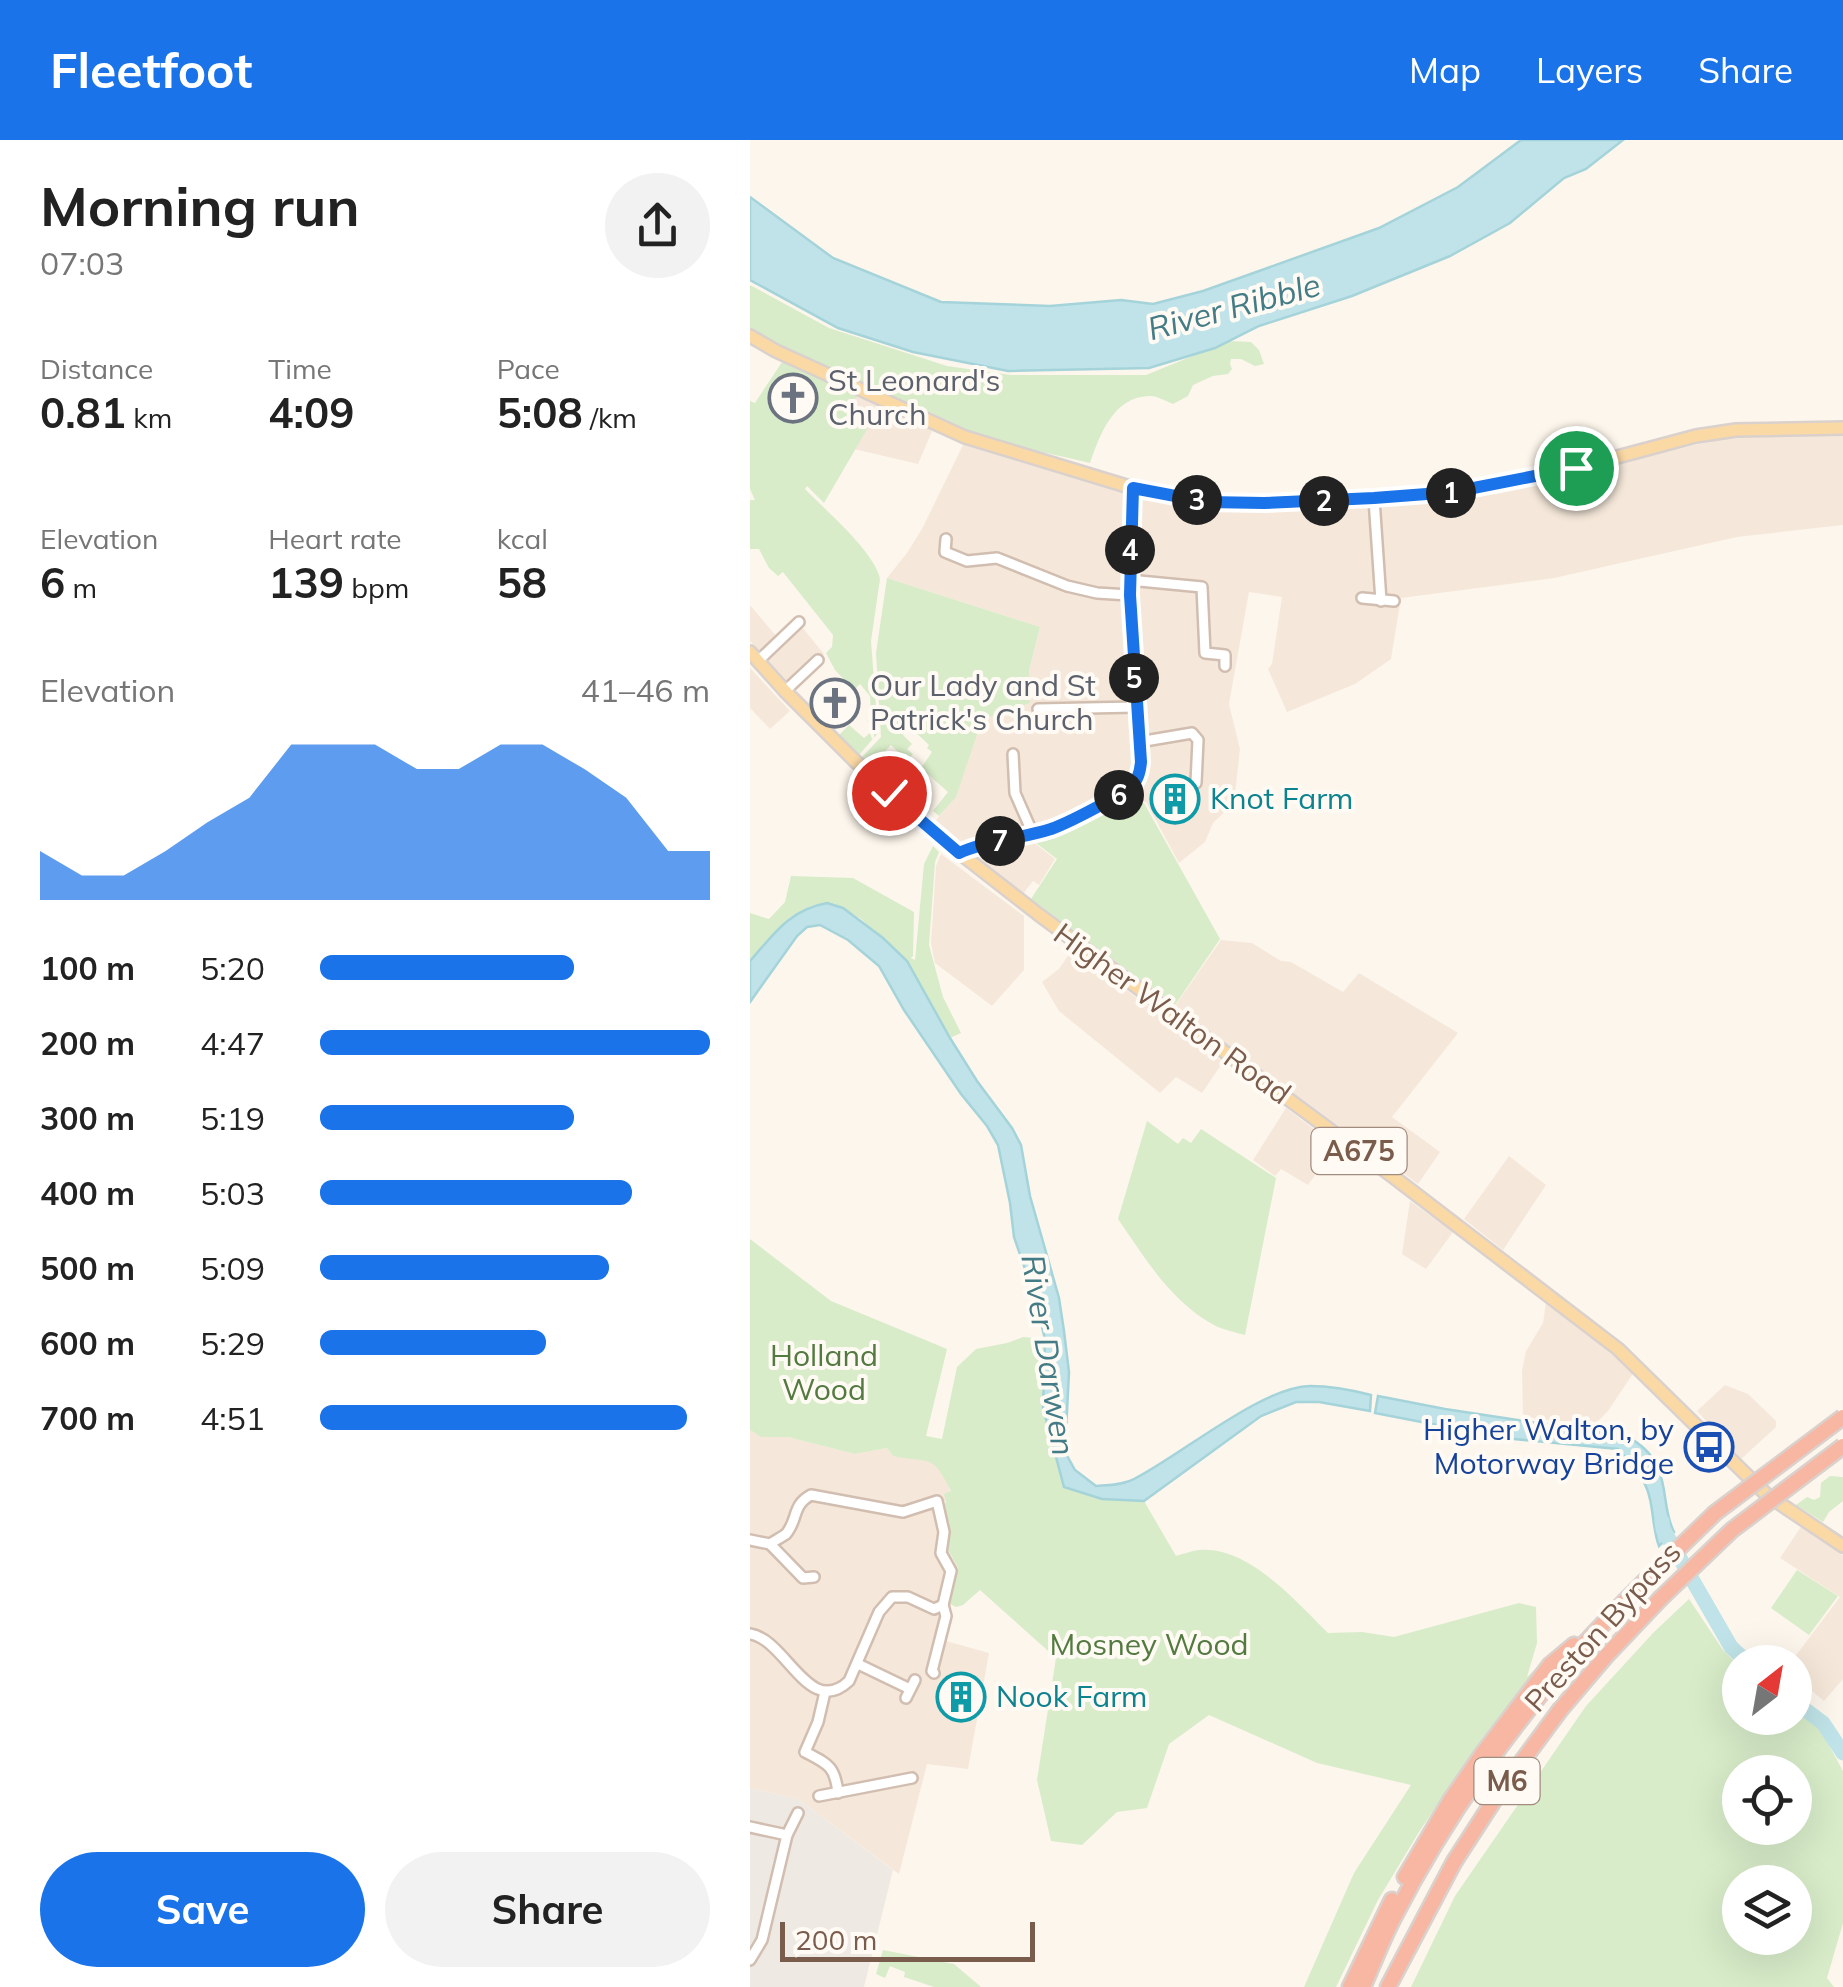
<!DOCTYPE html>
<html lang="en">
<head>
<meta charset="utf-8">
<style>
  body { margin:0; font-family:Mulish,sans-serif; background:#f2f2f2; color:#222; height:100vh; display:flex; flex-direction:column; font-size:38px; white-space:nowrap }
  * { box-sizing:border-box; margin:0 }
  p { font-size:32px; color:#767676 }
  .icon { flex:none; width:55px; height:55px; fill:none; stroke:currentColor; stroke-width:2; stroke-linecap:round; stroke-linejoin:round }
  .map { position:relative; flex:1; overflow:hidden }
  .side { display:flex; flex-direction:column; background:#fff; width:750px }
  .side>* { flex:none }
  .needle { width:65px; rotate:31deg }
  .controls { position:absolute; left:972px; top:1505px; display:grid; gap:20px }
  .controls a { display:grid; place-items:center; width:90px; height:90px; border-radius:50%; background:#fff; box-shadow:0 10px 40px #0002; font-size:50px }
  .scale { position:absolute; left:30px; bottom:25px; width:255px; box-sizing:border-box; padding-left:10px; border:5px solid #7a5c4d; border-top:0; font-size:28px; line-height:35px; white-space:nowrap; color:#7a5c4d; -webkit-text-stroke:8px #fffaf3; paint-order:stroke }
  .pin { position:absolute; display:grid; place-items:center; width:85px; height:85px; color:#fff; margin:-42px; border:5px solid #fff; border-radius:50%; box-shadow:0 2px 10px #0007 }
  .km { position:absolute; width:50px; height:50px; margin:-25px; border-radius:50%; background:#222; color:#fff; font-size:28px; line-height:50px; text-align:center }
  .round { display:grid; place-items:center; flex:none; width:105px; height:105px; border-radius:52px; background:#f2f2f2 }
  .head { display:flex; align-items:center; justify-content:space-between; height:170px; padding:0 40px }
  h1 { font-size:55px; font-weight:700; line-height:75px }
  .metrics { display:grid; grid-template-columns:repeat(3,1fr); gap:15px; height:170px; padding:10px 40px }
  .metrics div { display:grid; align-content:center }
  .metrics b { font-size:42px; font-weight:700 }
  .metrics small { font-size:28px; font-weight:400 }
  .metrics p { font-size:28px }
  .chart { height:280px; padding:20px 40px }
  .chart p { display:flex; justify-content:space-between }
  .chart svg { width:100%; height:180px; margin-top:10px; fill:#1a73e8; opacity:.7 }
  .cta { display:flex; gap:20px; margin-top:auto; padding:20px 40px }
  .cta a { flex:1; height:115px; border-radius:60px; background:#1a73e8; color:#fff; font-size:40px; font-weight:700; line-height:115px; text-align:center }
  .cta a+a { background:#f2f2f2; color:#222 }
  ul { padding:0 40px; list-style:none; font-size:32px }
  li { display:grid; grid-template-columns:160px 120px 1fr; align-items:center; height:75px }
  li i { height:25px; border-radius:12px; background:#1a73e8 }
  header { display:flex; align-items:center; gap:60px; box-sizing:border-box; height:140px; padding:0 50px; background:#1a73e8; color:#fff }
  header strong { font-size:48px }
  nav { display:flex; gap:55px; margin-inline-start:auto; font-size:35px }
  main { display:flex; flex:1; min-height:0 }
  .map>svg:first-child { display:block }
</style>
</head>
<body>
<header>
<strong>Fleetfoot</strong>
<nav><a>Map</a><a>Layers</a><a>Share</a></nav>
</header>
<main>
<section class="side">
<div class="head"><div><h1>Morning run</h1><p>07:03</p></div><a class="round"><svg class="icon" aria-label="share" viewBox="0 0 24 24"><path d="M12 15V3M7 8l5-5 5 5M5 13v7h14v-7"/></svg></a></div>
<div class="metrics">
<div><p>Distance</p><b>0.81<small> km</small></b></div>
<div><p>Time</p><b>4:09</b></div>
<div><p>Pace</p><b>5:08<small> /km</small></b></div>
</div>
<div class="metrics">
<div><p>Elevation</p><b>6<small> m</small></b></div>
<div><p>Heart rate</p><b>139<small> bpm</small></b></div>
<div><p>kcal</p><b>58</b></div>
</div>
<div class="chart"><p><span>Elevation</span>41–46 m</p>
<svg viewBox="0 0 160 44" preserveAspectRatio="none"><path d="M0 44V32L10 38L20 38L30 32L40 25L50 19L60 6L70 6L80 6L90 12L100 12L110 6L120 6L130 12L140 19L150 32L160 32V44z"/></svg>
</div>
<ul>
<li><b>100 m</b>5:20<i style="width:65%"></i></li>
<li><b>200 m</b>4:47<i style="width:100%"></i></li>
<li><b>300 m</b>5:19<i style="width:65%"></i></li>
<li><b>400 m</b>5:03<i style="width:80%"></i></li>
<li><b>500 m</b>5:09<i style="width:74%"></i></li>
<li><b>600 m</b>5:29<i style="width:58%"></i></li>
<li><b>700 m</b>4:51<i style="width:94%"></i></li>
</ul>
<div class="cta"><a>Save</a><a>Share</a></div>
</section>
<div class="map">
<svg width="1093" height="1847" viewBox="0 0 1093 1847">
  <rect width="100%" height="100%" fill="#fdf6ec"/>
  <g fill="#f5e8da">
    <polygon points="109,252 136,265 182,291 168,324 104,309 118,286 96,275"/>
    <polygon points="1093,294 1093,385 987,397 804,438 651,458 641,519 605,544 537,572 518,529 522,524 532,457 499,452 479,564 490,609 484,663 463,683 455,702 429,723 396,662 366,662 360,652 273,694 305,719 289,745 283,741 273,754 182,685 206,656 232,580 280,563 279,531 290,487 137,438 157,413 172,389 213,305 332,340 466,369 618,367 762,349 983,296"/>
    <polygon points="0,465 32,503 52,487 74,514 39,548 0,501"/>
    <polygon points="0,528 40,571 20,589 0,568"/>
    <polygon points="191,714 274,776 274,830 242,866 185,823 181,803 186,726"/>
    <polygon points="471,800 502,803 531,821 541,822 593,852 609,833 708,893 642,977 690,1012 668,1044 425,866"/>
    <polygon points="322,810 473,922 452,953 426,937 410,953 309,871 292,842 309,829"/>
    <polygon points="536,968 586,1006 558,1045 531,1029 525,1036 503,1020"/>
    <polygon points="759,1016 796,1045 753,1110 714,1079"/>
    <polygon points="660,1061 703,1092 676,1129 652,1114"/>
    <polygon points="796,1162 884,1232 858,1271 845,1284 786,1279 773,1274 772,1231 776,1211 793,1183"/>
    <polygon points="975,1245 998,1254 1026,1281 1026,1287 991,1319 947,1271"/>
    <polygon points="0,1290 11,1297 38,1297 105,1314 137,1308 143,1316 179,1319 191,1330 201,1352 192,1367 197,1384 196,1398 200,1415 208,1428 201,1457 201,1480 196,1501 239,1513 218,1629 177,1624 149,1734 48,1659 0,1648"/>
    <polygon points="1051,1387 1093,1415 1093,1539 1074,1561 1045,1537 1045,1522 1041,1522 1090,1457 1030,1418"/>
  </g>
  <polygon fill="#efe9e4" points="0,1648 48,1659 143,1730 114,1847 0,1847"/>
  <g fill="#d8ecc9" fill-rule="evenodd">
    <path d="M0,145L79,188L197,226L261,235H396L479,201L501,202L509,210L514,224L505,226L491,219H481L480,224L482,229L478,234L463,236L443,245L438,256L423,264C416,261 407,256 400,256C364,256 350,294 340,323L262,305L223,292L0,192Z"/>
    <path d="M32,222L109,252L97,275L119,286L74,363L57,346L55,349C75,370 125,412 130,439L121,501L128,593L109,615L89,595L99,585L114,598L120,593L122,599L124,598L123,587L118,581L121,577L120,556L110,544L104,550L85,530L76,513L82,507L83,495L33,432L28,436L19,428L9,409H0V360H5L0,349V261L5,263Z"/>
    <polygon points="137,438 290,487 279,531 280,563 232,580 206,657 189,676 183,671 198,652 171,628 182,612 177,608 179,605 160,587 153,595 162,604 157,609 163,614 157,621 141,605 127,620 131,627 148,640 149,644 155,644 148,652 111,618 131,597 126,513"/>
    <polygon points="379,663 394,663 470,799 425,865 281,759 307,719 286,703 363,666"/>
    <polygon points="183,706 189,712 185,722 179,805 193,857 211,893 200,898 157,821 111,779 93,768 76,764 61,766 39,778 0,821 0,773 19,779 35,762 41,736 103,738 164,772 163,816 161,818 165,820 174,724"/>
    <path d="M397,981L428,1004L433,998L441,1003L451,989L526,1038L495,1195C485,1192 473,1190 464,1185C421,1162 395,1118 368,1079Z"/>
    <path d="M0,1099L81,1161L197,1209L176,1296L192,1299L207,1227L226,1209L257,1203L273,1197L295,1199L293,1268L314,1347L352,1359L394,1361L426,1416C433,1414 441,1411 449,1410C499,1406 545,1461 578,1493L612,1492L644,1497L769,1463L786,1467L787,1503L777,1537L806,1509L734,1596L669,1692L628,1760L586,1847H554L604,1733L661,1645L567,1623L459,1575L419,1604L397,1668L367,1672L332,1705L301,1701L287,1640L306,1518L230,1450L213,1465L206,1467L200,1464L208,1428L197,1408V1384L192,1367L196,1362L194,1354L201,1351C182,1312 180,1324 143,1316L137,1308L105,1314L38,1297H11L0,1290Z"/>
    <polygon points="1080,1336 1093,1337 1093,1361 1079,1372 1073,1382 1046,1365 1057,1357 1064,1360 1070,1357 1071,1343"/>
    <polygon points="1047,1430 1088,1456 1059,1495 1021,1468"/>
    <path d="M939,1459L973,1510L990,1527V1578H1045V1571L1070,1589L1093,1631V1783L1077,1838L1084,1847H661L705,1756L836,1566L904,1492ZM990,1632H1045V1688H990ZM1045,1742V1798H990V1742Z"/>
    <polygon points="133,1810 204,1824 231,1847 184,1847 154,1837 155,1832 140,1826 135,1838 126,1834"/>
  </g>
  <g fill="#bfe3e8" stroke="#a5d3da" stroke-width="2.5">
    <polygon points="771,0 873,0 836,29 814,38 760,83 700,116 602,156 509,186 465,208 399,228 258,231 163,212 88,188 0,140 0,57 83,118 191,162 300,166 371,160 403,164 453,151 629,88 708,47"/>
    <path d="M77,763L93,768L133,798L157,821L200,898L227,941L262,988L271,1005L280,1056L309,1158L314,1191L319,1232L315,1312L325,1330L346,1346C358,1345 373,1345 384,1339C430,1316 511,1247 560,1246C580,1246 602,1250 621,1255L620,1271L569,1262H546L511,1276L394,1361L352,1359L314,1347L293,1268L295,1199L283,1152L264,1097L260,1063L248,1005L237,986L211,954L154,870L129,826L98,800L70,785L57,787L47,796L0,862V821C24,794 39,770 77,763Z"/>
    <path d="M628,1256L695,1269L800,1285C816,1291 823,1289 838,1288C866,1286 900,1304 909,1331C917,1351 914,1373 924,1392L909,1406C902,1388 904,1366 897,1349C891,1334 879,1321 868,1309L754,1298L625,1273Z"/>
  </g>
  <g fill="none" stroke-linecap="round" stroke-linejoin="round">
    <g stroke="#bfe3e8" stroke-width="15">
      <polyline points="912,1381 913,1389 981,1507 997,1522"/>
      <polyline points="1045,1562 1073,1583 1093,1613"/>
    </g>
    <g stroke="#d1beb0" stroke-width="14">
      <g id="minor">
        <polyline points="624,359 631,461"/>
        <polyline points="196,399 195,412 217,421 247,418 317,446 347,453 379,455"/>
        <polyline points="379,440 452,447 455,513 475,515 475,526"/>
        <polyline points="612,458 644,461"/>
        <polyline points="8,521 49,482"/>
        <polyline points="35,551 68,520"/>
        <polyline points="288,569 386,567"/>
        <polyline points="389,602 442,593 448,600 446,643"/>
        <polyline points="263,614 265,653 283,694"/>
        <path d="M209,713C231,703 254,701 278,695C304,688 327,677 351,664C371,654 389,648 391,622L379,455L383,348"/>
        <path d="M0,1400L20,1404C21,1403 35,1395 36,1394C48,1380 42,1365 61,1355L153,1372L187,1361L194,1392L191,1413L201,1431L193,1465L196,1476L182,1531L184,1533"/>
        <polyline points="20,1404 53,1438 64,1437"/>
        <path d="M0,1494C36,1499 59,1579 99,1541L129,1472L142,1457H158L184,1469L193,1465"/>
        <polyline points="108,1524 160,1549"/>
        <path d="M75,1552L68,1582L55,1612C78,1624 85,1626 88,1653"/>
        <polyline points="156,1558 165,1540"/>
        <polyline points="69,1656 162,1638"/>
        <polyline points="0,1687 37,1695"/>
        <polyline points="0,1820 12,1800 37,1695 48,1673"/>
      </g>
    </g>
    <g stroke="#dad1cd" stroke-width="16">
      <g id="major">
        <polyline points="0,196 26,211 215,297 383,348 457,362 514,363 703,352 826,328 946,296 986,290 1093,288"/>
        <polyline points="0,512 35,551 105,621 188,696 288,774 641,1035 868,1209 1017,1355 1093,1406"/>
      </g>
    </g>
    <g stroke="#dad1cd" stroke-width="19">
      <g id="highway">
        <polyline points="655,1737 700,1661 733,1613 800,1525 824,1505"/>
        <polyline points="600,1847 642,1760"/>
        <path d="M613,1847C623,1824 632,1800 644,1777C684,1699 735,1623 790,1555C822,1515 857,1479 893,1443"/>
        <polyline points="638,1847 704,1722 748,1654 810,1570 855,1517 910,1459"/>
      </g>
    </g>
    <use href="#minor" stroke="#fff" stroke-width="9"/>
    <use href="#major" stroke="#fbd9a5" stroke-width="11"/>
    <use href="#highway" stroke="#f7b7a3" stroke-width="14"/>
    <g stroke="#dad1cd" stroke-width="19" stroke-linecap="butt">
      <g id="highway-bridge">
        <polyline points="893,1443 965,1373 1093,1277"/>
        <polyline points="910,1459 982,1390 1093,1306"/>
      </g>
    </g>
    <use href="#highway-bridge" stroke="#f7b7a3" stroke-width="14"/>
  </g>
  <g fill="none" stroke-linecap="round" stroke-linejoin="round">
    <g stroke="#fff" stroke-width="20">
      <path id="route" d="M139,653L209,713C238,700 270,699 301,689C328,679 353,663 379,650C387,641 390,634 391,622L380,455L383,348L457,362L514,363L624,358L703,352L826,328"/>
    </g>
    <use href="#route" stroke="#1a73e8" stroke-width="12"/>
  </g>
  <defs>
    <g id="church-ring" transform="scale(2.5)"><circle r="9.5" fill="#fffaf3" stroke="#6b7280" stroke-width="1.5"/><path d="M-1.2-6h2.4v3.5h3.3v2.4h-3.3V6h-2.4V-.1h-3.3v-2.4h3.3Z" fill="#6b7280"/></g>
    <g id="building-ring" transform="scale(2.5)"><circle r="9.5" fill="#fffaf3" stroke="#0f9aa8" stroke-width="1.5"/><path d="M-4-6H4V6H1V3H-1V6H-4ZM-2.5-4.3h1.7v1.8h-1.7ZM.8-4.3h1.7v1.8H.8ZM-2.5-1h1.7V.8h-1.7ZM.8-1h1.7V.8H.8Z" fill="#0f9aa8"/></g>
    <g id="bus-ring" transform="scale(2.5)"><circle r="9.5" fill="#fffaf3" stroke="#1a4fb4" stroke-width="1.5"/><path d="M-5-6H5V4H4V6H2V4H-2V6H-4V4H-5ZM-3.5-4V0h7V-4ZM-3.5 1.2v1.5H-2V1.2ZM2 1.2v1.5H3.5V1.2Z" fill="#1a4fb4"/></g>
  </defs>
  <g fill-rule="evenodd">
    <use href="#church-ring" x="43" y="258"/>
    <use href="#church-ring" x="85" y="563"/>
    <use href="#building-ring" x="425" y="659"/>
    <use href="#bus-ring" x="959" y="1307"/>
    <use href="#building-ring" x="211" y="1557"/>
  </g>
  <g text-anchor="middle" stroke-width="8" stroke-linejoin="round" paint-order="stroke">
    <g fill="#fffaf3" stroke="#a28b7f" stroke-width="2.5">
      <rect x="561.5" y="988" width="95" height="46" rx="8"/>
      <rect x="724.5" y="1618" width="65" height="46" rx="8"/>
    </g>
    <g font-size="28" font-weight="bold" fill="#7a5c4d">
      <text x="609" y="1021">A675</text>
      <text x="757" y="1651">M6</text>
    </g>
    <g font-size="30" fill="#5b616d" stroke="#fffaf3" text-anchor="start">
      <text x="78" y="251">St Leonard's<tspan x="78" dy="34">Church</tspan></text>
      <text x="120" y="556">Our Lady and St<tspan x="120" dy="34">Patrick's Church</tspan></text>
    </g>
    <g font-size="30" fill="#0d838f" stroke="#fffaf3" text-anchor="start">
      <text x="460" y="669">Knot Farm</text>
      <text x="246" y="1567">Nook Farm</text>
    </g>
    <g font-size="30" fill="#7a5c4d" stroke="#fffaf3">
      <text transform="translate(422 874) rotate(36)" y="10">Higher Walton Road</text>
      <text transform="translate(853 1487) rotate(-48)" y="10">Preston Bypass</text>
    </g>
    <g font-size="30" fill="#537a41" stroke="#fffaf3">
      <text x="74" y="1226">Holland<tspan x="74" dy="34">Wood</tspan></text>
      <text x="399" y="1515">Mosney Wood</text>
    </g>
    <g font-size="30" fill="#164399" stroke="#fffaf3" text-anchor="end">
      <text x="924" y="1300">Higher Walton, by<tspan x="924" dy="34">Motorway Bridge</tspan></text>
    </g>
    <g font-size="32" font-style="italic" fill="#437c86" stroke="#fffaf3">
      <text transform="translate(484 167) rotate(-15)" y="11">River Ribble</text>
      <text transform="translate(298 1215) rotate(81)" y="11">River Darwen</text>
    </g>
  </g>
</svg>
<div class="controls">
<a><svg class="needle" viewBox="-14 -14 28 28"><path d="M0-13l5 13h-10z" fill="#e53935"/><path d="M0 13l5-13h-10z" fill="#767676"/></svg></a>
<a><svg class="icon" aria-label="locate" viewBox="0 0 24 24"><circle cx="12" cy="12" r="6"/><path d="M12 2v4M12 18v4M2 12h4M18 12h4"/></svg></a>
<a><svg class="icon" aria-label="layers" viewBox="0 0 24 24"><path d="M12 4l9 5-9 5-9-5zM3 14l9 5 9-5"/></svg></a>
</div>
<div class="scale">200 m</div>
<div class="pin" style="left:826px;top:328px;background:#1e9e55"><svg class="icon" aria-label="arrive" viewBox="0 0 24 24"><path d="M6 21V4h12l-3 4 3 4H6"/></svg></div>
<div class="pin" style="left:139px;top:653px;background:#d93025"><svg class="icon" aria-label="check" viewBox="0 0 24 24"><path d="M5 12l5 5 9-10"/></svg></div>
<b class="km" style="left:701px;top:353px">1</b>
<b class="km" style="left:574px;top:361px">2</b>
<b class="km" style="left:447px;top:360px">3</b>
<b class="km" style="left:380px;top:410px">4</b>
<b class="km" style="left:384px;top:538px">5</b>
<b class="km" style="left:369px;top:655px">6</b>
<b class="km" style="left:250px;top:701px">7</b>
</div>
</main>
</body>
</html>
